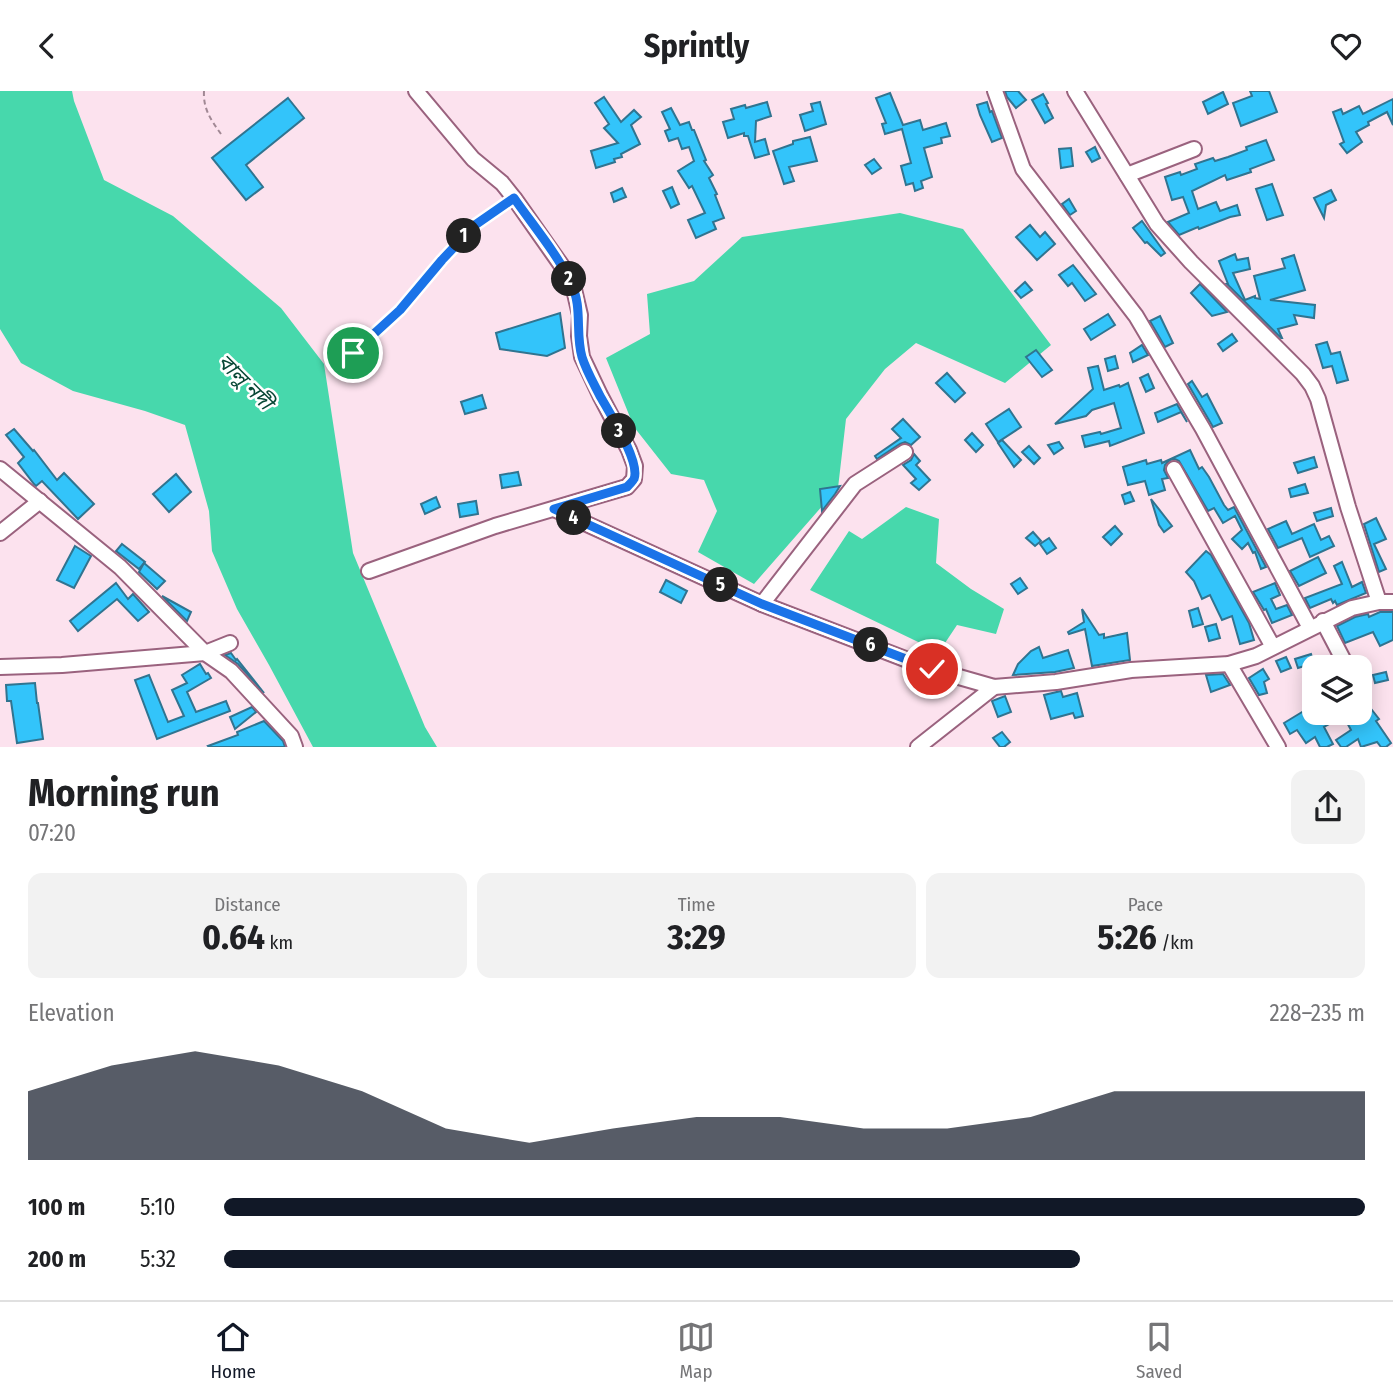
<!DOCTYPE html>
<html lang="en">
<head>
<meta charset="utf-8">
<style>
  body { margin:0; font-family:"Fira Sans Condensed","Noto Sans Bengali",sans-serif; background:#f2f2f2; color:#202124; height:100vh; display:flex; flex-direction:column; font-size:26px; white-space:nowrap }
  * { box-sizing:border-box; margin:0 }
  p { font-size:23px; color:#757577 }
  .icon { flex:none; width:38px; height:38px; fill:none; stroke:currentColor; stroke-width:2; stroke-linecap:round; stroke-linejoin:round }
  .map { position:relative; height:656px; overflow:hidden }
  .sheet { display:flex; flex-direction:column; background:#fff; flex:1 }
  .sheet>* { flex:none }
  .tools { position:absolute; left:1302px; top:564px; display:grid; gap:14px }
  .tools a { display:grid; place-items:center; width:70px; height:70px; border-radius:14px; background:#fff; box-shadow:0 4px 18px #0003; font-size:35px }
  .pin { position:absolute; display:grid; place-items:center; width:60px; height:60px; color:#fff; margin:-30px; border:4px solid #fff; border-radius:50%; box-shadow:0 2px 7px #0007 }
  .km { position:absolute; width:35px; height:35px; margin:-18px; border-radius:50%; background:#222; color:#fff; font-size:19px; line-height:35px; text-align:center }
  .round { display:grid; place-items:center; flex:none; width:74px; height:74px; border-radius:14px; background:#f2f2f2 }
  .overview { display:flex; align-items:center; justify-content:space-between; height:119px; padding:0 28px }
  h1 { font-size:38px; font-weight:700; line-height:52px }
  .figures { display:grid; grid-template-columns:repeat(3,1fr); gap:10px; height:119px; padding:7px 28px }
  .figures div { display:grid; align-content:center; border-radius:14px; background:#f2f2f2; text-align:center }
  .figures b { font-size:35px; font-weight:700 }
  .figures small { font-size:19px; font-weight:400 }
  .figures p { font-size:19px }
  .chart { height:196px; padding:14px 28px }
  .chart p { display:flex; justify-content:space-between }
  .chart svg { width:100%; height:126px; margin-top:7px; fill:#111827; opacity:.7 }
  ul { padding:0 28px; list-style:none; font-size:23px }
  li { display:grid; grid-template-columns:112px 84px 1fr; align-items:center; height:52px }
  li i { height:18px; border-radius:9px; background:#111827 }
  header { display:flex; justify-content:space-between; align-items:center; height:91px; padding:0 28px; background:#fff; font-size:32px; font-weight:700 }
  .tabs { display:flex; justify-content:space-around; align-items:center; height:98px; border-top:2px solid #e0e0e0; background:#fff; font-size:19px; color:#757577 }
  .tabs a { display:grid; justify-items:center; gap:4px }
  .tabs .active { color:#111827 }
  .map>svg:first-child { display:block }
</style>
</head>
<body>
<header><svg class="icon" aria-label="back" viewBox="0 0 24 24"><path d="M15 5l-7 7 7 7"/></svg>Sprintly<svg class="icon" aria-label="heart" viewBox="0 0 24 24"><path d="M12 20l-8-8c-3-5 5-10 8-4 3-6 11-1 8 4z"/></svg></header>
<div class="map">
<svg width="1393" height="656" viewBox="0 0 1393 656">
  <rect width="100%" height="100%" fill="#fce2ee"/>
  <g fill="#47d8ac">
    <polygon points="0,0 72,0 74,10 104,89 173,125 281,217 324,273 353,462 425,636 437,656 313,656 269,574 237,518 212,460 209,420 185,334 145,320 73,300 21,272 0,238"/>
    <polygon points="900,122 963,138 1051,254 1005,292 916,252 885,278 846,328 838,397 754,493 698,461 717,420 704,389 671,383 634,336 606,267 650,243 647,203 694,190 742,146"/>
    <polygon points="906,416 939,428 936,472 971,498 1004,518 996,543 957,534 939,561 810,499 849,440 862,448"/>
  </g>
  <g fill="#33c4fa" stroke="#307490" stroke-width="2">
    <polygon points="1005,0 1018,0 1026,9 1016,17 1007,6"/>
    <polygon points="1250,0 1269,0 1277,21 1241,35 1233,12 1252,5"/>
    <polygon points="1223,1 1228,13 1208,23 1203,11"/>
    <polygon points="890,2 903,34 920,29 923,39 946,32 950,45 941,47 942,52 924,57 932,86 921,90 923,97 915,100 913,92 906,94 901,75 911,72 902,38 885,43 882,33 886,32 876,7"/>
    <polygon points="1043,3 1048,12 1046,13 1053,27 1045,32 1032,9"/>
    <polygon points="604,6 621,31 634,19 641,26 631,34 640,53 621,63 622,66 614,68 615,71 596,77 591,60 618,52 604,37 609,33 595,12"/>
    <polygon points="288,7 304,27 246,74 263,96 246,109 212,67"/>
    <polygon points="1393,8 1393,34 1387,21 1368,31 1369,34 1356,41 1362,51 1347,62 1340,53 1344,51 1333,21 1341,18 1343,23 1359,15 1363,23"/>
    <polygon points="767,11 771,25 756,30 755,51 765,48 769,63 755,67 748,45 744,45 744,42 728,47 723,31 734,28 731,18 745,14 746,17"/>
    <polygon points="820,11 826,33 805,40 800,24 813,20 811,13"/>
    <polygon points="987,11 990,21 992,20 1002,47 992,51 980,24 977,14"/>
    <polygon points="671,17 680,34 689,31 692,39 694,39 706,69 704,70 713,84 709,87 717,103 715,104 724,127 713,131 716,138 696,147 688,129 705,122 692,95 689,97 678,80 694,70 689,56 682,58 678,47 669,50 665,40 670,38 662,21"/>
    <polygon points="810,46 817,70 789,76 794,90 784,93 773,60 793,53 793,50"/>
    <polygon points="1266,49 1274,69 1250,78 1251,81 1227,89 1225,84 1192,100 1198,118 1216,111 1220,120 1237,114 1240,124 1230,126 1199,138 1198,136 1179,144 1168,131 1189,122 1183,106 1172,109 1165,86 1180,81 1181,84 1197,78 1195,73 1213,67 1215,70 1228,66 1247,59 1246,56"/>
    <polygon points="1095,56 1100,67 1092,71 1086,61"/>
    <polygon points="1071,57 1073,75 1061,77 1059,58"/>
    <polygon points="874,68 881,77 872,83 865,74"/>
    <polygon points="1272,93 1283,124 1267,129 1256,98"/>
    <polygon points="672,96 679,113 671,117 663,100"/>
    <polygon points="622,97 626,106 614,111 611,102"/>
    <polygon points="1331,99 1336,109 1326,114 1324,127 1314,107"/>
    <polygon points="1069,108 1076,120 1070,124 1062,113"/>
    <polygon points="1142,130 1165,162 1161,165 1147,151 1145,152 1133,137"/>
    <polygon points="1030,134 1040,146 1045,141 1055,153 1037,169 1016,146"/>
    <polygon points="1235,163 1237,169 1248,167 1250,178 1233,182 1245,209 1255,205 1255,207 1260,208 1254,185 1285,177 1282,168 1294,164 1305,199 1270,209 1315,214 1314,227 1294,224 1297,233 1278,238 1282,247 1281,247 1227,193 1228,193 1219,170"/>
    <polygon points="1073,174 1096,203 1085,210 1072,192 1068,195 1059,184"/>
    <polygon points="1025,191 1032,199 1021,207 1015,200"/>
    <polygon points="1200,193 1227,221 1212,225 1191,202"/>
    <polygon points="560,222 565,257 547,265 500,258 496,242"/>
    <polygon points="1108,223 1115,234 1091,249 1084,238"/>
    <polygon points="1160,225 1173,252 1165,256 1150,230"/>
    <polygon points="1232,243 1237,250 1223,260 1218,253"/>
    <polygon points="1327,251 1331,263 1340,261 1348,289 1337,292 1332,275 1323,277 1316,254"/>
    <polygon points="1142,254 1148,264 1133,271 1130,262"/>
    <polygon points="1036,259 1052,279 1042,286 1026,266"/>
    <polygon points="1115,265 1118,277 1108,280 1105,268"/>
    <polygon points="1098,275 1104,299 1119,294 1120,296 1128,292 1144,342 1110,355 1109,350 1085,356 1082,345 1100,341 1101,343 1121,337 1114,312 1092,319 1086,325 1055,333 1093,298 1088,277"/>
    <polygon points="947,282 965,302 955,311 936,292"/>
    <polygon points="1148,283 1154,297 1146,301 1140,287"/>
    <polygon points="1192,290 1202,306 1207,303 1222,332 1213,336 1188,293"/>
    <polygon points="482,304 486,317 465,323 461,311"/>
    <polygon points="1177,313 1187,331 1181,321 1158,331 1155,322"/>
    <polygon points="1009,318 1021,336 998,351 986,333"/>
    <polygon points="903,328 920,346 911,354 905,351 900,353 877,368 875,365 901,347 892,338"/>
    <polygon points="14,338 33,360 34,359 57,389 64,382 94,413 78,428 42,390 36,395 34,393 18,372 24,366 6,344"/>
    <polygon points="972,342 983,354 976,361 965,349"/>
    <polygon points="1002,349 1021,369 1014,376 998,352"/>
    <polygon points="1059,351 1063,357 1054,363 1048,354"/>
    <polygon points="1029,355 1040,367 1034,373 1022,361"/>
    <polygon points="1190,359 1199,378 1202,376 1209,386 1224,414 1228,419 1234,416 1266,476 1261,478 1255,461 1253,462 1248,452 1242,458 1232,448 1242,439 1235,425 1223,432 1214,417 1208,420 1179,370 1175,368 1170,369 1165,374 1164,379 1168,387 1162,388 1165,399 1149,404 1145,390 1128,394 1123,376 1146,369 1147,373 1161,369 1162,372"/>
    <polygon points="914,363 920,370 916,374 930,389 919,399 911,392 916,388 903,374 911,369"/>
    <polygon points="1314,366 1317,376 1298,382 1294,372"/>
    <polygon points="518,381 521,394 502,397 500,384"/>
    <polygon points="176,383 191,401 169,421 153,403"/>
    <polygon points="1305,393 1308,402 1291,406 1289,398"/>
    <polygon points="840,395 835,403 822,420 820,398"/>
    <polygon points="1130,401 1134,410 1125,413 1122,404"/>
    <polygon points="436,406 440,416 425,423 421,413"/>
    <polygon points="1151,408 1172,435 1164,441 1159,434"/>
    <polygon points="476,410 478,423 460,426 458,413"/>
    <polygon points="1331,417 1333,425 1317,430 1314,422"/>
    <polygon points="1376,427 1386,448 1374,453 1386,478 1379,481 1364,433"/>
    <polygon points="1286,430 1292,443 1314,433 1321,449 1329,445 1334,455 1310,466 1302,447 1278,457 1268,438"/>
    <polygon points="1115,435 1122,443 1111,454 1103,446"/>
    <polygon points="1033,441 1041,450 1035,455 1026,447"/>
    <polygon points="1049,447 1056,457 1047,463 1040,453"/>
    <polygon points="122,453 145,471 139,478 116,460"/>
    <polygon points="75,455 91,465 74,497 57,489"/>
    <polygon points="1206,460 1211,464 1249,532 1254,549 1240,553 1232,525 1222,529 1210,504 1202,508 1194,490 1186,481"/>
    <polygon points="1318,466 1326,482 1299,495 1290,480"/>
    <polygon points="1342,471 1352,496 1362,491 1366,502 1337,514 1335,510 1333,512 1331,508 1310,517 1305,507 1342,493 1334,475"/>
    <polygon points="144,472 165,490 157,498 139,481"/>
    <polygon points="1020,487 1027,497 1018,503 1011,493"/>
    <polygon points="666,489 687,500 681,512 660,501"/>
    <polygon points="116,492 128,508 133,503 149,521 138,530 117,508 78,540 70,530"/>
    <polygon points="1275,492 1280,504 1271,508 1276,518 1287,514 1292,524 1272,532 1266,518 1264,519 1253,501"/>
    <polygon points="162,505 191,521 187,530"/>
    <polygon points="1198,517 1203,533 1193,536 1189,520"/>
    <polygon points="1082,518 1099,544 1104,543 1104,547 1127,542 1130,569 1092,575 1085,538 1069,543 1068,541 1084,531"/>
    <polygon points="1380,521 1393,521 1393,549 1380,555 1373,541 1345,552 1337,535 1355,526 1368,523 1369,526"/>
    <polygon points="1216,533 1220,547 1209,550 1205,536"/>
    <polygon points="1039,556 1043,567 1068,559 1074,577 1055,581 1013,584 1018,573 1031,560"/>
    <polygon points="231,562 236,569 237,568 264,602 238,573 225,564"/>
    <polygon points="1311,563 1314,572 1298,577 1295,568"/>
    <polygon points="1286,566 1291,577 1281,581 1276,570"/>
    <polygon points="200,573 206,583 208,582 211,587 187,601 196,621 226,610 230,620 157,648 135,589 149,584 168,631 184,625 172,599 187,592 182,584"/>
    <polygon points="1263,578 1269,588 1264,591 1267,602 1259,604 1249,587"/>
    <polygon points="1386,581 1388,589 1375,592 1373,584"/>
    <polygon points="1223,583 1230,594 1211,601 1206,584"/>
    <polygon points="35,592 37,612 38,612 43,648 17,652 11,610 7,610 6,594"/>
    <polygon points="1061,600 1063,606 1077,602 1083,625 1075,627 1073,622 1051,628 1044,604"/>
    <polygon points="1005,605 1011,621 998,626 992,610"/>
    <polygon points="252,616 256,621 235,638 230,626"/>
    <polygon points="1307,618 1314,629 1326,621 1333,631 1324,636 1333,653 1327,656 1320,656 1315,646 1306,652 1297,639 1290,643 1284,632"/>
    <polygon points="1372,619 1379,628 1376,630 1391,652 1386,656 1381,656 1377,651 1361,656 1358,648 1346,656 1341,656 1336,649 1351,639 1344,626 1352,621 1356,621 1359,627"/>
    <polygon points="264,630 283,650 285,656 209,656 208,655 238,644 237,641"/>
    <polygon points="1002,641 1010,651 1004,656 1000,656 993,647"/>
  </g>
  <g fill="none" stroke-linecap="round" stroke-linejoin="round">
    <g stroke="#9a627e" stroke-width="18">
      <g id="minor">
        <polyline points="995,0 1023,78 1136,225 1203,338 1310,537"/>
        <polyline points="1075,0 1157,133 1191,171 1303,283 1312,295 1318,308 1348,416 1379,511"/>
        <polyline points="1127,84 1194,58"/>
        <polyline points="0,378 120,476 205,562 231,580 291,645 295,656"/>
        <polyline points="1174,378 1273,556"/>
        <polyline points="554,418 762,513 931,578 994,596 1056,591 1131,579 1229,573 1256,565 1352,517 1379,511 1393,511"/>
        <polyline points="0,442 40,410"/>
        <polyline points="369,480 495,435 627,396 634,388 635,375 629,359 600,304 582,266 579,245 580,224 573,194 564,178 514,107 502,92 473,68 416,0"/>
        <polyline points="762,513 855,393 905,361"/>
        <polyline points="1323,530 1347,576"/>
        <polyline points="1229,573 1278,656"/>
        <polyline points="0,576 62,574 205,562 230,552"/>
        <polyline points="918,656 994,596"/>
      </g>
    </g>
    <g stroke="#a18894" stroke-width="2" stroke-dasharray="5 3.5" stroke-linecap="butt">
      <path d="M204,0C203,18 211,29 221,43"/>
      <polyline points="353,263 400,219 442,169 475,134 505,114"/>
    </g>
    <use href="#minor" stroke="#fff" stroke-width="14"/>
  </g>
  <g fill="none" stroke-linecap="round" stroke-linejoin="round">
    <g stroke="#fff" stroke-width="14">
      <path id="route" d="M353,262L400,219L442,169L475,134L514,107C532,133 558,164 571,192C583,216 575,242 582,266C586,279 594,293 600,305C609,321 641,371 634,388C634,389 628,395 627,396L554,418L762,513L932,578"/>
    </g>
    <use href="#route" stroke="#1a73e8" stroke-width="9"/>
  </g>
  <g text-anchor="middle" stroke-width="5" stroke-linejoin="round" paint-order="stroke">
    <g font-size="21" font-style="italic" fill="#084735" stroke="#fff">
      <text transform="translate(245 291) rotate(45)" y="7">বালু নদী</text>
    </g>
  </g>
</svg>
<div class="tools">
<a><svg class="icon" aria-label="layers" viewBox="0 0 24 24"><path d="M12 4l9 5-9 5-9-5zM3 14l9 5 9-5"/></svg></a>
</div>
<div class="pin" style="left:353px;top:262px;background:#1e9e55"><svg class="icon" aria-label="arrive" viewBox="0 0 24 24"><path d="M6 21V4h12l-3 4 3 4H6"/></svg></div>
<div class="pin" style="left:932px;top:578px;background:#d93025"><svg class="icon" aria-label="check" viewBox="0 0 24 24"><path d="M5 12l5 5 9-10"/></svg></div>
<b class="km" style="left:464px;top:145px">1</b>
<b class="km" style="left:569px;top:188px">2</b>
<b class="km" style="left:619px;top:340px">3</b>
<b class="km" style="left:574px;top:427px">4</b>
<b class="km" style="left:721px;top:494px">5</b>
<b class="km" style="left:871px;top:554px">6</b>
</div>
<section class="sheet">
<div class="overview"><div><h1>Morning run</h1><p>07:20</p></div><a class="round"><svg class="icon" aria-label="share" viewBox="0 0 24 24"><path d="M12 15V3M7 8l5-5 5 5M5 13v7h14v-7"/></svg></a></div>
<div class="figures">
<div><p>Distance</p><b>0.64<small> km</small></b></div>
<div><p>Time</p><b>3:29</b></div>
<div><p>Pace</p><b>5:26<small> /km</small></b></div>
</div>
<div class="chart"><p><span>Elevation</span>228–235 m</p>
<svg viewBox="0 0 160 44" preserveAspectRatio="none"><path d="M0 44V20L10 11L20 6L30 11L40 20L50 33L60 38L70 33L80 29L90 29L100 33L110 33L120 29L130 20L140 20L150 20L160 20V44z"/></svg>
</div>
<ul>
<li><b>100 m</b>5:10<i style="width:100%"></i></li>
<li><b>200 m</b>5:32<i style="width:75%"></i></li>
</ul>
</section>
<nav class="tabs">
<a class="active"><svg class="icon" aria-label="home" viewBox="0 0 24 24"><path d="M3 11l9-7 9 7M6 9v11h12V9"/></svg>Home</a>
<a><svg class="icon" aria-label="map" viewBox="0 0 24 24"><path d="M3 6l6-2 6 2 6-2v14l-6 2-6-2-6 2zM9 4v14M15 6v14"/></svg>Map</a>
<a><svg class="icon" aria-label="saved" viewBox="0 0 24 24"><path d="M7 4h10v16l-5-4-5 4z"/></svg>Saved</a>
</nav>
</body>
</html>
